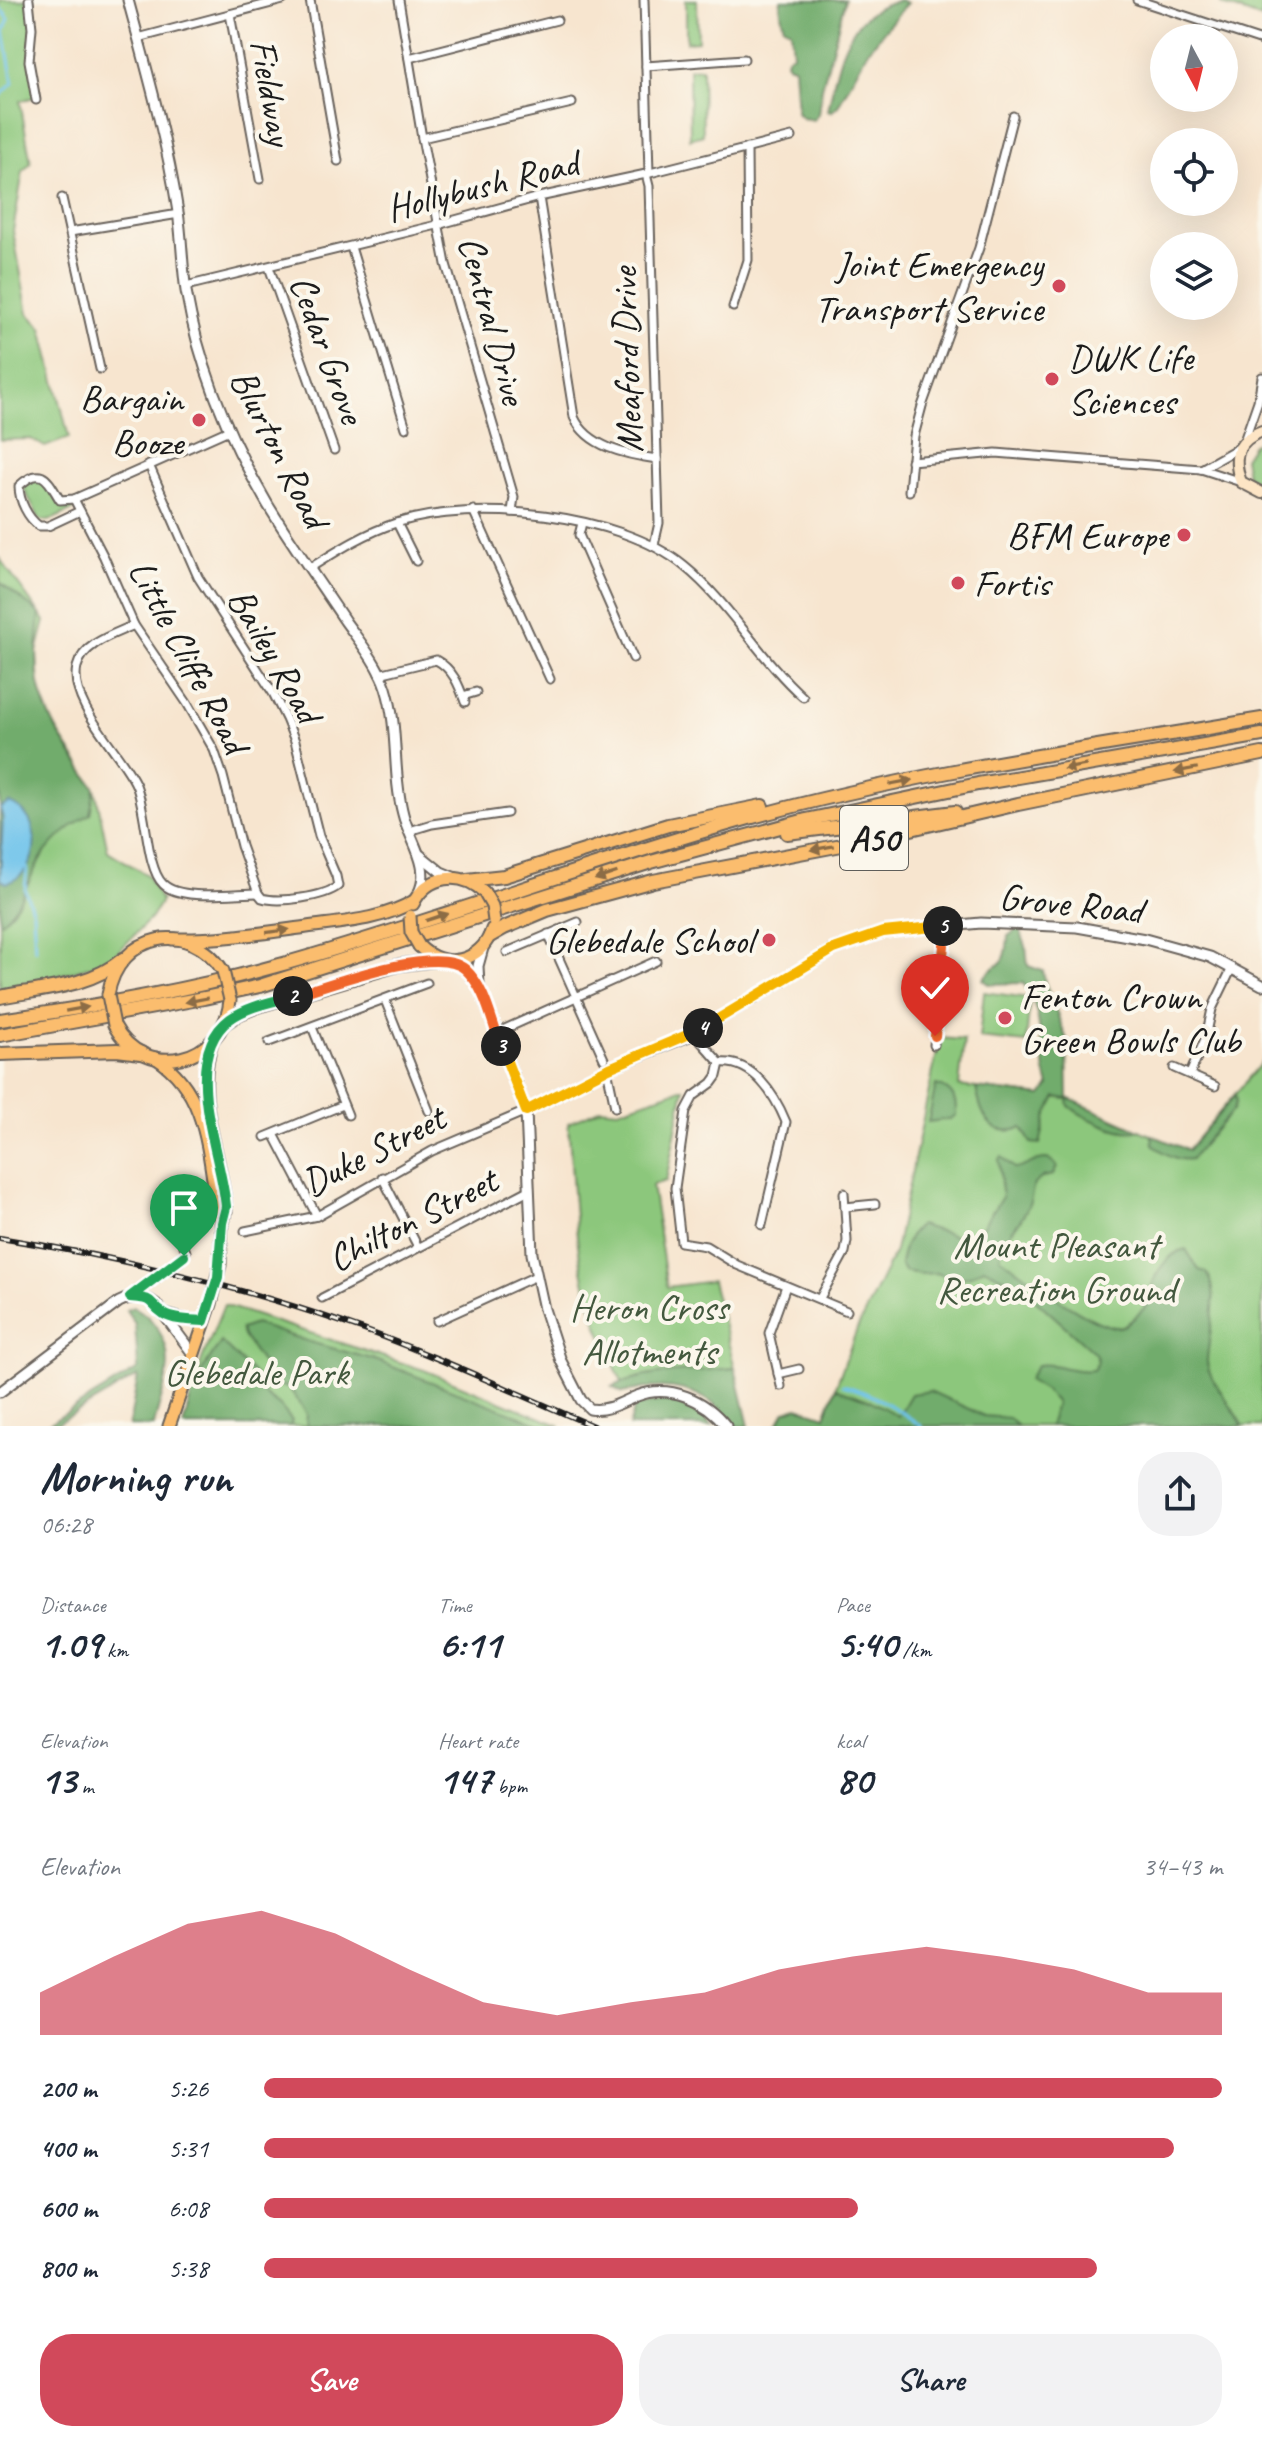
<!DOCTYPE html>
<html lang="en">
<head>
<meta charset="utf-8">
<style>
  body { margin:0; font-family:Caveat,sans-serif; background:#f2f2f3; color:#1f2937; height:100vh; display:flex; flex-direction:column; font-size:30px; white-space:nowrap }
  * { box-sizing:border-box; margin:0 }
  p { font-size:26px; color:#747a83 }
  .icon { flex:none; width:44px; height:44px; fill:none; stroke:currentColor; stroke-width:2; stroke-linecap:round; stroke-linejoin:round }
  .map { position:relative; height:1426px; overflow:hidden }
  .panel { display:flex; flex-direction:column; background:#fff; flex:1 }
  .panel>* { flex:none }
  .needle { width:52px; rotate:173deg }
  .tools { position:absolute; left:1150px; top:24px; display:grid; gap:16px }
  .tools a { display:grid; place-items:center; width:88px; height:88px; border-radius:50%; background:#fff; box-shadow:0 8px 32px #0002; font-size:40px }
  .pin { position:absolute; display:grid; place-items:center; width:68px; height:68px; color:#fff; margin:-82px -34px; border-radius:50% 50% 50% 0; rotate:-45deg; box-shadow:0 0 8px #0007 }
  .pin .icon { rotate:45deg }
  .km { position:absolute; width:40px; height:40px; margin:-20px; border-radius:50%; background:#222; color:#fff; font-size:22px; line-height:40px; text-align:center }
  .round { display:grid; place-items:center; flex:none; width:84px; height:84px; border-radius:32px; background:#f2f2f3 }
  .overview { display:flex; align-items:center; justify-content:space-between; height:136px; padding:0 40px }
  h1 { font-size:44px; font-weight:700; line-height:60px }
  .metrics { display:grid; grid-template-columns:repeat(3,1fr); gap:12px; height:136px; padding:8px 40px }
  .metrics div { display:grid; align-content:center }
  .metrics b { font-size:40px; font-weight:700 }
  .metrics small { font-size:22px; font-weight:400 }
  .metrics p { font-size:22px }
  .chart { height:224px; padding:16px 40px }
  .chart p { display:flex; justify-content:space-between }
  .chart svg { width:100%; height:144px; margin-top:8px; fill:#d1495b; opacity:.7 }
  .button { display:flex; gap:16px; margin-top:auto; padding:16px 40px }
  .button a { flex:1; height:92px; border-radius:32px; background:#d1495b; color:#fff; font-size:32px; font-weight:700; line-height:92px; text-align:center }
  .button a+a { background:#f2f2f3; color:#1f2937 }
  ul { padding:0 40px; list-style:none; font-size:26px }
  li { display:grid; grid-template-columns:128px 96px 1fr; align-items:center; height:60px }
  li i { height:20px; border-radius:10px; background:#d1495b }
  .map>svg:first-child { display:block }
</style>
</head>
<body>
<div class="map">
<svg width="1262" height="1426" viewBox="0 0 1262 1426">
  <rect width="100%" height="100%" fill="#fbf7ec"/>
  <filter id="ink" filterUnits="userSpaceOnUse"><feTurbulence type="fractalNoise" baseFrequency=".0125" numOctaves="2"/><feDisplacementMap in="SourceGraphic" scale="16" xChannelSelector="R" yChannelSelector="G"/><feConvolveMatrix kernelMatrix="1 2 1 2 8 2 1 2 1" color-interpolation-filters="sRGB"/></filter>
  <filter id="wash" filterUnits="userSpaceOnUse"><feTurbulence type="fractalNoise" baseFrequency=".006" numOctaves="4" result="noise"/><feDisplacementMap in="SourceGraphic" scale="32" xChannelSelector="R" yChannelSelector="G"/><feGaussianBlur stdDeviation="1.8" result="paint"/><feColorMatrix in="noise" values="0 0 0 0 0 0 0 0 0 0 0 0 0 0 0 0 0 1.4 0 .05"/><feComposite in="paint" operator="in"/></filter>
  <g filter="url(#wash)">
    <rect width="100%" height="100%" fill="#f7e5cf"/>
    <g fill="#8cc77c" stroke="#54724c" stroke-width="2">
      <path d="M0,0H33C39,32 31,64 38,96L20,101L31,163L23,171L13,231L28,313L42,328L69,438L45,447L31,439L0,440Z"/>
      <polygon points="686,0 697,0 698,41 686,42"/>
      <polygon points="1222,0 1262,0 1262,19 1221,4"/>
      <polygon points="702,68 703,135 690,139 689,69"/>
      <polygon points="1262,440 1262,485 1247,475 1244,458 1253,444"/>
      <polygon points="34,480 44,480 60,502 73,502 77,508 49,521 40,520 24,489 27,483"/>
      <polygon points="0,559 45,621 37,652 39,689 52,723 95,788 108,851 147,875 161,901 151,918 109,961 46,979 0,988"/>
      <polygon points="984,992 1030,998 1026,1043 979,1038"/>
      <polygon points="940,1038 964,1040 959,1086 1068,1099 1187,1151 1262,1062 1262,1426 777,1426 785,1411 798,1407 825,1416 857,1329 895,1251"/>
      <path d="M684,1088L666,1181L652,1185L667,1287L712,1281L735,1368L652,1375L622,1382C607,1350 593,1318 585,1284C573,1232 573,1176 568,1123L601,1108L618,1110Z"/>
      <polygon points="224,1305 424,1370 561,1426 192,1426 187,1411 202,1359"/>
    </g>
    <g fill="#71ac6c" stroke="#466444" stroke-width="2">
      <path d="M781,0H845L822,88L818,114L814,120L802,118L797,113L794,66H789L786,62L787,57L793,54L791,30L784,27C782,19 779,8 781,0Z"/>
      <path d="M899,0L907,3L867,52L838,106L831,112L828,111C835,76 841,30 875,10C883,6 892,3 899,0Z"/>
      <path d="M0,582L40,614C38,637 35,661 39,683C46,722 73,755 95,788L90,814C70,826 53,840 40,860C25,885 24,903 0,923Z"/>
      <path d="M1019,928L1026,946L1028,966L1043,971L1045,982L1067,1040L1068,1098L1139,1130C1124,1137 1082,1117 1069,1106L1068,1099L1056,1097L1047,1115L1040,1144L1031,1143L1022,1128C989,1139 981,1114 976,1088L1042,1096L1049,1086C1037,1053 1046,1013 1023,983L989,984L983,979C998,958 1006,972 1008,936Z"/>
      <path d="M936,1085C952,1089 957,1098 956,1115L950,1119L928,1122Z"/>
      <path d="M1235,1095L1236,1102L1233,1110L1191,1159C1177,1162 1164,1153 1153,1145L1152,1135L1188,1150Z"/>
      <path d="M1002,1157L1015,1169C1030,1167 1046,1149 1057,1167L1053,1175L1043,1177L1034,1184C1032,1190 1032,1198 1029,1204C1021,1225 1003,1235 1000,1257C1023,1273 1093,1329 1119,1327C1129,1326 1145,1307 1152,1300C1147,1281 1167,1253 1186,1249L1199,1270C1226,1273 1207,1341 1207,1361C1207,1379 1235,1408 1243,1426H1049L1056,1403L1046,1391L1028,1380L1037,1365C1059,1362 1069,1373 1093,1370L1098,1362L1095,1353L1020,1286L984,1268L970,1276L954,1280L937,1273L920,1274L904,1271L900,1264C903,1249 907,1235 920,1225L965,1239L978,1233L1002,1197L999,1159Z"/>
      <path d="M133,1307C143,1311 151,1319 157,1328C180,1361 161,1391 154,1426H129L138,1376L53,1426H45L138,1369L135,1324L126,1310Z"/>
      <polygon points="255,1324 313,1343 372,1359 545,1426 306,1426 307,1414 289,1388 277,1385 243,1336 241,1329"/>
      <polygon points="221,1342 256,1376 265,1395 280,1406 292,1421 290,1426 183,1426 195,1382"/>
      <path d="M735,1368L749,1426H736C707,1388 668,1380 623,1393L612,1387C648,1369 695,1372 735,1368Z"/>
      <polygon points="836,1388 871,1401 898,1416 911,1394 930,1391 984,1416 1008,1418 1018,1426 777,1426 785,1411 798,1407 825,1416"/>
      <polygon points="666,1400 699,1413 713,1426 629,1426 635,1406"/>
    </g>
    <path fill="#6ec3eb" stroke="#457084" stroke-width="2" d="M9,803C45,814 42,874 6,883L0,879L3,818L0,808Z"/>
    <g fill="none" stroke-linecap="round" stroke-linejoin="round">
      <g stroke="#6ec3eb" stroke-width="3">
        <polyline points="0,8 9,19 4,31 13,83 0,96"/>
        <polyline points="27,867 25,890 33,912 35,949"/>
        <path d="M843,1385C872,1393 897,1408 921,1426"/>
      </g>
    </g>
  </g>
  <g filter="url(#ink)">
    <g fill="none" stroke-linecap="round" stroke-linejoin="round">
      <g stroke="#69625b" stroke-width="11">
        <g id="minor">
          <polyline points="29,0 32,28 29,61 36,100"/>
          <polyline points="310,0 338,161"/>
          <polyline points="399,0 422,138 446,264 514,497 512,512"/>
          <polyline points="644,0 649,173"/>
          <polyline points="1137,0 1262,41"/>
          <polyline points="230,14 260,179"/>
          <polyline points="138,38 283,0"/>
          <polyline points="409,58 557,20"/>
          <polyline points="646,66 744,59"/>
          <polyline points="422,138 572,103"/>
          <polyline points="646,174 649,186 659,523 654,545"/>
          <path d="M539,197L574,417C587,447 627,455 657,459"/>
          <polyline points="62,198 100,369"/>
          <polyline points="70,232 179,214"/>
          <polyline points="351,247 406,428"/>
          <polyline points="269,267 334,450"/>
          <polyline points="186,286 437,225 539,197 646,174 792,137"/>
          <polyline points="733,307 748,260 747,148"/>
          <polyline points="1244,441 1258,401 1262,377"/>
          <polyline points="911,461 996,453 1201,469 1241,482"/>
          <polyline points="1201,469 1238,448"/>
          <polyline points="909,491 914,436 922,406 979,248 1013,116"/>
          <path d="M74,499L104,557L134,625L187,703L214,750L223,776L241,846L258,893L262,898C280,903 324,897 338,886L336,876L319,836L295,741L286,719L273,693L198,577L149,465"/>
          <polyline points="473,510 550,679"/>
          <path d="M80,511L48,526H39C28,518 19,501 19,486C43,463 49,483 60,500L74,499L229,430"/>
          <polyline points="397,523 416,561"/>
          <polyline points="582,523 579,535 633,658"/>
          <path d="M310,568C337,551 365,533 396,523C474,498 620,513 684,566C730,603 759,658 803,697"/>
          <path d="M134,625C115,634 83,643 77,667C68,704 122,753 136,785C147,812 146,868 163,884C180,901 234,893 258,893"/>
          <path d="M379,674L436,660C453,669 459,685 465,702"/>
          <polyline points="463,696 476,692"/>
          <polyline points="409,831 432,824 507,813"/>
          <polyline points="548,934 604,1059"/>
          <polyline points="507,952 578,922"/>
          <polyline points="385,1000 429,1111"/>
          <polyline points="312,1027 348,1115"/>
          <polyline points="496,1033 656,961"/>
          <path d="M694,1034L720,1063C753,1060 775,1095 786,1122L762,1225"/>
          <polyline points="269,1042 427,983"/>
          <polyline points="934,1045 946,925"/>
          <polyline points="720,1063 717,1076 712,1083 694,1096 686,1111 675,1188 681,1242 706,1246 737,1265 847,1311"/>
          <polyline points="1174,1068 1215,1086"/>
          <polyline points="607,1069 615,1107"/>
          <polyline points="1190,1074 1206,1037 1212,1009 1232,968"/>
          <polyline points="274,1134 317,1216"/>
          <polyline points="265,1137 343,1105"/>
          <polyline points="382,1177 418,1247"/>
          <polyline points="845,1207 875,1204"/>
          <polyline points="245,1231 317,1216 432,1151 526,1111"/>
          <polyline points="130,1297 180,1261 186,1252 181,1237"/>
          <polyline points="322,1298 529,1190"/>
          <polyline points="820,1298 845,1252 847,1241 844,1193"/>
          <polyline points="437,1321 536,1276"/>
          <polyline points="778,1374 799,1369"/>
          <polyline points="781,1386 769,1333 786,1286"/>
        </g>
      </g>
      <g stroke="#69625b" stroke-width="13">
        <g id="tertiary">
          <path d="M128,0C147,70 167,141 178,212C182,238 182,265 186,291C199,366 229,439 268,505C292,544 319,582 345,621C360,642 378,664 386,688C399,729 392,773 403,814C409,840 433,867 418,894"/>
          <polyline points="420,855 441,872 453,877"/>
          <path d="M483,948L478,966L479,985L526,1111L532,1254L544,1309L561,1361L581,1400L590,1409C607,1412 622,1402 637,1396C669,1383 706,1400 726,1426"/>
          <polyline points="453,961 466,970 479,985"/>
          <polyline points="526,1111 607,1069 694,1034 834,949 883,932 981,923 1077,927 1145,939 1210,957 1262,985"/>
          <polyline points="165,1314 187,1320 204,1321"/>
          <path d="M0,1392L119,1302C131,1296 144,1294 156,1304L193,1354"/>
        </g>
      </g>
      <g stroke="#69625b" stroke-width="14">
        <path id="secondary" d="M1262,431C1236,441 1232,458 1241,482L1262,493"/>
      </g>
      <g stroke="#69625b" stroke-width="15">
        <g id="primary">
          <path d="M413,904C427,875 460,870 484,892"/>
          <path d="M172,939C218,940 262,933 307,927C343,922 382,920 414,901"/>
          <path d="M419,946C443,971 482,963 492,929"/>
          <path d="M108,995C118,933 190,918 223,971"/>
          <polyline points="224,1024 239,1014 259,1006 399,965 439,960"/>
          <path d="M114,1025C144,1082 224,1064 230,1000"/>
          <path d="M156,1058C201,1087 207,1137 214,1186C216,1199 217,1210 222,1223"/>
          <path d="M169,1426L211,1304L220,1265L222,1223L226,1211C222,1154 193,1099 212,1042"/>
        </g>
      </g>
      <g stroke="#69625b" stroke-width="16">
        <g id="trunk">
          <polyline points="787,833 955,812"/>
          <polyline points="467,880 504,876 668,825 762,806"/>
          <polyline points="490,936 504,928 547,910 653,881 847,844 1018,804 1262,754"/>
          <path d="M0,997C40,989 90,987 123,959"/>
          <path d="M0,1020C92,1007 186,991 276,966C435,922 590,862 749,818C917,771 1091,748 1262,719"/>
          <polyline points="0,1035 204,998 260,986 651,862 806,820 978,784 1262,735"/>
          <polyline points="0,1054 117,1050 141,1053"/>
        </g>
      </g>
      <use href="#minor" stroke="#fff" stroke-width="7"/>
      <use href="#tertiary" stroke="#fff" stroke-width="9"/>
      <use href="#secondary" stroke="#fde5c5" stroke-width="10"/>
      <use href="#primary" stroke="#fbbd6e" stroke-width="11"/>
      <use href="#trunk" stroke="#fbbd6e" stroke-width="12"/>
      <g stroke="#1c1c1c" stroke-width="6">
        <path id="rail" d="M0,1238C112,1256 234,1285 341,1322C427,1351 510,1391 593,1426"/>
      </g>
      <use href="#rail" stroke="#fbf7ec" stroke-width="3" stroke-dasharray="9" stroke-linecap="butt"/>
      <g stroke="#69625b" stroke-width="15" stroke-linecap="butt">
        <g id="primary-bridge">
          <polyline points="484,892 492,906 494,921"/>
          <polyline points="410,916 411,932 419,946"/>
          <polyline points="223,971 230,1000"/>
          <polyline points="108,995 114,1025"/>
        </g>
      </g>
      <use href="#primary-bridge" stroke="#fbbd6e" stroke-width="11"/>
    </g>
    <defs><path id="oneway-solid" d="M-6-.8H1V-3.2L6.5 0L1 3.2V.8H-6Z" transform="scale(2)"/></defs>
    <g fill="#8c6c45">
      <use href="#oneway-solid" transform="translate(1075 767) rotate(170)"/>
      <use href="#oneway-solid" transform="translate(1186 770) rotate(169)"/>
      <use href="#oneway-solid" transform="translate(901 782) rotate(-11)"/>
      <use href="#oneway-solid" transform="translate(822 848) rotate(170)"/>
      <use href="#oneway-solid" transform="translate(606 876) rotate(162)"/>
      <use href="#oneway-solid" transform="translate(437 917) rotate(-18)"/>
      <use href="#oneway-solid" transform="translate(278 931) rotate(-8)"/>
      <use href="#oneway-solid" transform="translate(197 1000) rotate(169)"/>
      <use href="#oneway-solid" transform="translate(77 1009) rotate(-10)"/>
    </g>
  </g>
  <g fill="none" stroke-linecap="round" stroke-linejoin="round" filter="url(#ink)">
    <g stroke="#fff" stroke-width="16">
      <path id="split-1" d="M184,1256L130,1297C158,1299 146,1302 164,1314C175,1321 192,1320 204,1321L218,1277L222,1223L226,1207"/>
    </g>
    <g stroke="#fff" stroke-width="16">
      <path id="split-2" d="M226,1207C222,1155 178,1058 230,1019C248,1006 272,1002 293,996"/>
    </g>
    <g stroke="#fff" stroke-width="16">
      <path id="split-3" d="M293,996C328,985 437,944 465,969C486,988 491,1021 501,1046"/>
    </g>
    <g stroke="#fff" stroke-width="16">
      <polyline id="split-4" points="501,1046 526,1111 607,1069 703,1028"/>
    </g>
    <g stroke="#fff" stroke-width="16">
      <polyline id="split-5" points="703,1028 834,949 883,932 943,926"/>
    </g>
    <g stroke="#fff" stroke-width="16">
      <polyline id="split-6" points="935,1036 946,925 943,926"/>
    </g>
    <use href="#split-1" stroke="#22a559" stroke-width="10"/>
    <use href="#split-2" stroke="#22a559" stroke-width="10"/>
    <use href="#split-3" stroke="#f0652b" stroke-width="10"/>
    <use href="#split-4" stroke="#f5b400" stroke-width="10"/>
    <use href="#split-5" stroke="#f5b400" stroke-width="10"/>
    <use href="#split-6" stroke="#f0652b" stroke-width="10"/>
  </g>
  <g fill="#d1495b" stroke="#fbf7ec" stroke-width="3">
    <circle cx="1059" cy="286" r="8"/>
    <circle cx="1052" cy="379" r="8"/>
    <circle cx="199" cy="420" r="8"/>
    <circle cx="1184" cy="535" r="8"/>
    <circle cx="958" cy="583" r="8"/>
    <circle cx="769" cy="940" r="8"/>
    <circle cx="1005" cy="1018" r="8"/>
  </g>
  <g text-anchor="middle" stroke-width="8" stroke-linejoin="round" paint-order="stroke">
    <rect fill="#fbf7ec" stroke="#5f5e5a" stroke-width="2" x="840" y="806" width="68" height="64" rx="6"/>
    <g font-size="36" font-weight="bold" fill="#1c1c1c">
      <text x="874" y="851">A50</text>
    </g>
    <g font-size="38" fill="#1c1c1c" stroke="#fbf7ec">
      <text transform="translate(272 92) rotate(80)" y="13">Fieldway</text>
      <text transform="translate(482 185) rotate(-14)" y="13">Hollybush Road</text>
      <text transform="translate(493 320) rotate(75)" y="13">Central Drive</text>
      <text transform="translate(328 349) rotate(70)" y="13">Cedar Grove</text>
      <text transform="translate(626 360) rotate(-92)" y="13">Meaford Drive</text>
      <text transform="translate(280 448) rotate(63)" y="13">Blurton Road</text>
      <text transform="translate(275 655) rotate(60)" y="13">Bailey Road</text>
      <text transform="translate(189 656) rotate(62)" y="13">Little Cliffe Road</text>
      <text transform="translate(1071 903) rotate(6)" y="13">Grove Road</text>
      <text transform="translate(373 1150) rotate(-27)" y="13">Duke Street</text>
      <text transform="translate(412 1219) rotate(-27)" y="13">Chilton Street</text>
    </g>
    <g font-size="38" fill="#1c1c1c" stroke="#fbf7ec" text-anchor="end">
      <text x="1043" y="277">Joint Emergency<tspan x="1043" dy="44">Transport Service</tspan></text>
      <text x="1068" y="370" text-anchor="start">DWK Life<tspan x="1068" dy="44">Sciences</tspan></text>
      <text x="183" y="411">Bargain<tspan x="183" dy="44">Booze</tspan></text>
      <text x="1168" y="548">BFM Europe</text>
      <text x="974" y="596" text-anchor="start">Fortis</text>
      <text x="753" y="953">Glebedale School</text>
      <text x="1021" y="1009" text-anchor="start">Fenton Crown<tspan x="1021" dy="44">Green Bowls Club</tspan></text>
    </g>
    <g font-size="38" fill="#43583e" stroke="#fbf7ec">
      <text x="1056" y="1258">Mount Pleasant<tspan x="1056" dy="44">Recreation Ground</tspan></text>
      <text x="649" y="1320">Heron Cross<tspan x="649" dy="44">Allotments</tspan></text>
      <text x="256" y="1385">Glebedale Park</text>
    </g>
  </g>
</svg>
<div class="tools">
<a><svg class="needle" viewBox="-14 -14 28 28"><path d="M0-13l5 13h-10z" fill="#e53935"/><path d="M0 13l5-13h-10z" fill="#747a83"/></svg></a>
<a><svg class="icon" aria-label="locate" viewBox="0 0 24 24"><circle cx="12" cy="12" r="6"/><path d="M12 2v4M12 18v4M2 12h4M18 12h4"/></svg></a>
<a><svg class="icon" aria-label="layers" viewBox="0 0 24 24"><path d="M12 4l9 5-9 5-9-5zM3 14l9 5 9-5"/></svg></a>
</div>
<div class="pin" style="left:184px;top:1256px;background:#1e9e55"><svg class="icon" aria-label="arrive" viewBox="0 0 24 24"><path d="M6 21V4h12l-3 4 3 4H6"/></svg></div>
<div class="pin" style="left:935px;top:1036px;background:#d93025"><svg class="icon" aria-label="check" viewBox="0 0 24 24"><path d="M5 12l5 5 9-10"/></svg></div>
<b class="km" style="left:293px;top:996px">2</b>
<b class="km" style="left:501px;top:1046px">3</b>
<b class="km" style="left:703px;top:1028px">4</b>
<b class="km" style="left:943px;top:926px">5</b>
</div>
<section class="panel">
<div class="overview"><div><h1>Morning run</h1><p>06:28</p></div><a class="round"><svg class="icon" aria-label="share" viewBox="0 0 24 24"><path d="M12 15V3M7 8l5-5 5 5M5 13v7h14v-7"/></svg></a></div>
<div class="metrics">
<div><p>Distance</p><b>1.09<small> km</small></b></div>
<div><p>Time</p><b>6:11</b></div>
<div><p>Pace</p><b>5:40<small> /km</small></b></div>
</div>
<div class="metrics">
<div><p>Elevation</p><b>13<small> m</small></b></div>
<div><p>Heart rate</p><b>147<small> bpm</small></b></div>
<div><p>kcal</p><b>80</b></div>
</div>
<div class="chart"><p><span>Elevation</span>34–43 m</p>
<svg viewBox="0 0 160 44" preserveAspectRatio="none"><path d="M0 44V31L10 20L20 10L30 6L40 13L50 24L60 34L70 38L80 34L90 31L100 24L110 20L120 17L130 20L140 24L150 31L160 31V44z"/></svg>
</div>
<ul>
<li><b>200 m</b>5:26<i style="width:100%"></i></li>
<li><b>400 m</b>5:31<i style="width:95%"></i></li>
<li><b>600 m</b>6:08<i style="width:62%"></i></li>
<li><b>800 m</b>5:38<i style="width:87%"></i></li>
</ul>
<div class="button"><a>Save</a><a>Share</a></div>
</section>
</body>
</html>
